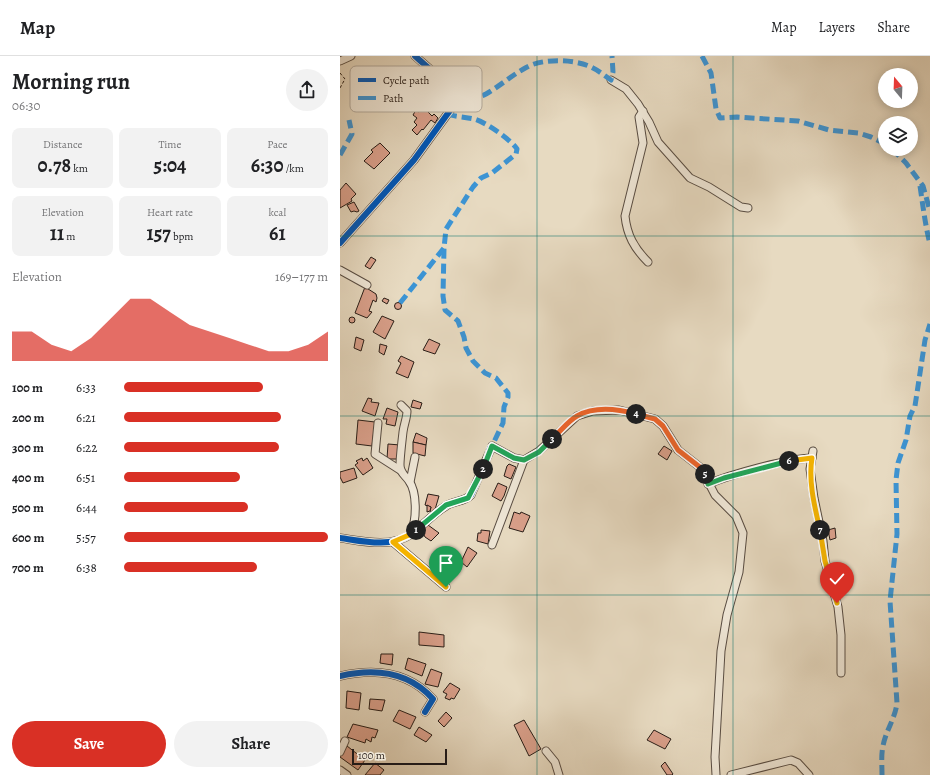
<!DOCTYPE html>
<html lang="en">
<head>
<meta charset="utf-8">
<style>
  body { margin:0; font-family:Alegreya,serif; background:#f2f2f2; color:#202124; height:100vh; display:flex; flex-direction:column; font-size:15px; white-space:nowrap }
  * { box-sizing:border-box; margin:0 }
  p { font-size:13px; color:#757577 }
  .icon { flex:none; width:22px; height:22px; fill:none; stroke:currentColor; stroke-width:2; stroke-linecap:round; stroke-linejoin:round }
  .map { position:relative; flex:1; overflow:hidden }
  .panel { display:flex; flex-direction:column; background:#fff; width:340px }
  .panel>* { flex:none }
  .needle { width:26px; rotate:341deg }
  .buttons { position:absolute; left:538px; top:12px; display:grid; gap:8px }
  .buttons a { display:grid; place-items:center; width:40px; height:40px; border-radius:50%; background:#fff; box-shadow:0 2px 10px #0003; font-size:20px }
  .scale { position:absolute; left:12px; bottom:10px; width:95px; box-sizing:border-box; padding-left:4px; border:2px solid #281d17; border-top:0; font-size:11px; line-height:14px; white-space:nowrap; color:#281d17; -webkit-text-stroke:3px #efe7d7; paint-order:stroke }
  .pin { position:absolute; display:grid; place-items:center; width:34px; height:34px; color:#fff; margin:-41px -17px; border-radius:50% 50% 50% 0; rotate:-45deg; box-shadow:0 0 4px #0007 }
  .pin .icon { rotate:45deg }
  .km { position:absolute; width:20px; height:20px; margin:-10px; border-radius:50%; background:#222; color:#fff; font-size:11px; line-height:20px; text-align:center }
  .round { display:grid; place-items:center; flex:none; width:42px; height:42px; border-radius:21px; background:#f2f2f2 }
  .headline { display:flex; align-items:center; justify-content:space-between; height:68px; padding:0 12px }
  h1 { font-size:22px; font-weight:700; line-height:30px }
  .metrics { display:grid; grid-template-columns:repeat(3,1fr); gap:6px; height:68px; padding:4px 12px }
  .metrics div { display:grid; align-content:center; border-radius:8px; background:#f2f2f2; text-align:center }
  .metrics b { font-size:20px; font-weight:700 }
  .metrics small { font-size:11px; font-weight:400 }
  .metrics p { font-size:11px }
  .chart { height:112px; padding:8px 12px }
  .chart p { display:flex; justify-content:space-between }
  .chart svg { width:100%; height:72px; margin-top:4px; fill:#d93025; opacity:.7 }
  .primary-button { display:flex; gap:8px; margin-top:auto; padding:8px 12px }
  .primary-button a { flex:1; height:46px; border-radius:24px; background:#d93025; color:#fff; font-size:16px; font-weight:700; line-height:46px; text-align:center }
  .primary-button a+a { background:#f2f2f2; color:#202124 }
  ul { padding:0 12px; list-style:none; font-size:13px }
  li { display:grid; grid-template-columns:64px 48px 1fr; align-items:center; height:30px }
  li i { height:10px; border-radius:5px; background:#d93025 }
  header { display:flex; align-items:center; gap:24px; box-sizing:border-box; height:56px; padding:0 20px; background:#fff; border-bottom:1px solid #e0e0e0 }
  header strong { font-size:19px }
  nav { display:flex; gap:22px; margin-inline-start:auto; font-size:14px }
  main { display:flex; flex:1; min-height:0 }
  .map>svg:first-child { display:block }
</style>
</head>
<body>
<header>
<strong>Map</strong>
<nav><a>Map</a><a>Layers</a><a>Share</a></nav>
</header>
<main>
<section class="panel">
<div class="headline"><div><h1>Morning run</h1><p>06:30</p></div><a class="round"><svg class="icon" aria-label="share" viewBox="0 0 24 24"><path d="M12 15V3M7 8l5-5 5 5M5 13v7h14v-7"/></svg></a></div>
<div class="metrics">
<div><p>Distance</p><b>0.78<small> km</small></b></div>
<div><p>Time</p><b>5:04</b></div>
<div><p>Pace</p><b>6:30<small> /km</small></b></div>
</div>
<div class="metrics">
<div><p>Elevation</p><b>11<small> m</small></b></div>
<div><p>Heart rate</p><b>157<small> bpm</small></b></div>
<div><p>kcal</p><b>61</b></div>
</div>
<div class="chart"><p><span>Elevation</span>169–177 m</p>
<svg viewBox="0 0 160 44" preserveAspectRatio="none"><path d="M0 44V26L10 26L20 34L30 38L40 30L50 18L60 6L70 6L80 14L90 22L100 26L110 30L120 34L130 38L140 38L150 34L160 26V44z"/></svg>
</div>
<ul>
<li><b>100 m</b>6:33<i style="width:68%"></i></li>
<li><b>200 m</b>6:21<i style="width:77%"></i></li>
<li><b>300 m</b>6:22<i style="width:76%"></i></li>
<li><b>400 m</b>6:51<i style="width:57%"></i></li>
<li><b>500 m</b>6:44<i style="width:61%"></i></li>
<li><b>600 m</b>5:57<i style="width:100%"></i></li>
<li><b>700 m</b>6:38<i style="width:65%"></i></li>
</ul>
<div class="primary-button"><a>Save</a><a>Share</a></div>
</section>
<div class="map">
<svg width="590" height="719" viewBox="0 0 590 719">
  <rect width="100%" height="100%" fill="#e7dac1"/>
  <filter id="stains"><feTurbulence type="fractalNoise" baseFrequency=".005" numOctaves="4"/><feColorMatrix values="0 0 0 0 .2 0 0 0 0 .09 0 0 0 0 .02 0 0 0 .5 -.17"/></filter>
  <radialGradient id="worn" r=".72"><stop offset=".6" stop-color="#630" stop-opacity="0"/><stop offset="1" stop-color="#630" stop-opacity=".3"/></radialGradient>
  <g fill="#daa08b" stroke="#281d17">
    <polygon points="81,49 92,60 94,58 98,62 95,67 91,64 83,74 82,73 77,79 72,74 77,69 74,66 77,62 73,59 76,54 79,56 78,53"/>
    <polygon points="40,87 50,97 34,113 24,105 33,96 31,94"/>
    <polygon points="6,127 16,138 11,143 12,145 0,152 0,134"/>
    <polygon points="14,146 19,155 17,156 14,155 11,156 7,149"/>
    <polygon points="31,201 36,204 30,213 25,210"/>
    <polygon points="25,231 36,238 37,242 36,246 33,244 29,255 32,256 27,262 15,257"/>
    <polygon points="44,242 49,244 47,248 42,245"/>
    <circle cx="58" cy="250" r="3.5"/>
    <polygon points="42,260 54,265 45,283 33,276"/>
    <circle cx="12" cy="264" r="3"/>
    <polygon points="16,281 24,284 21,295 14,292"/>
    <polygon points="89,283 100,288 95,298 83,294"/>
    <polygon points="40,288 47,290 44,299 39,296"/>
    <polygon points="61,300 74,306 68,322 56,317 61,307 58,305"/>
    <polygon points="28,342 32,343 31,346 39,347 35,360 22,355"/>
    <polygon points="73,344 82,347 80,353 71,351"/>
    <polygon points="47,352 58,356 55,370 46,368 47,363 43,363"/>
    <polygon points="18,364 35,366 32,390 16,388"/>
    <polygon points="76,377 87,382 86,389 73,386"/>
    <polygon points="73,386 86,389 85,400 73,397"/>
    <polygon points="48,388 60,389 59,403 47,403"/>
    <polygon points="324,390 332,395 327,404 318,398"/>
    <polygon points="22,402 23,405 27,402 33,412 23,419 15,409 18,407 16,405"/>
    <polygon points="169,408 176,411 171,423 164,420 167,410"/>
    <polygon points="14,412 17,422 3,427 0,421 0,416"/>
    <polygon points="158,427 167,431 164,440 161,445 152,440"/>
    <polygon points="88,438 99,440 94,457 90,455 91,451 85,449"/>
    <polygon points="87,449 91,451 90,455 87,456"/>
    <polygon points="174,456 180,458 181,456 190,460 183,476 169,472"/>
    <polygon points="88,469 99,477 91,485 85,481 82,475"/>
    <polygon points="495,472 496,482 490,484 488,474"/>
    <polygon points="141,474 150,475 148,488 137,485 138,477 141,477"/>
    <polygon points="128,491 137,497 127,511 121,506"/>
    <polygon points="100,496 109,503 100,515 94,511 98,502 96,500"/>
    <polygon points="79,576 104,579 104,591 79,589"/>
    <polygon points="41,598 53,598 52,609 40,607"/>
    <polygon points="68,602 86,608 82,620 65,613"/>
    <polygon points="91,613 102,617 98,631 85,628"/>
    <polygon points="110,627 120,633 114,643 111,642 110,644 105,642 107,638 103,636"/>
    <polygon points="7,635 21,637 19,654 6,652"/>
    <polygon points="30,643 45,644 42,655 29,653"/>
    <polygon points="59,654 76,661 70,673 53,665"/>
    <polygon points="106,656 112,662 104,671 98,665"/>
    <polygon points="184,664 201,693 189,700 174,669"/>
    <polygon points="13,668 38,674 35,682 32,681 31,686 26,683 25,687 7,681"/>
    <polygon points="79,671 92,679 86,686 74,679"/>
    <polygon points="314,674 331,683 325,693 307,684"/>
    <polygon points="7,690 25,704 18,714 0,701 0,699"/>
    <polygon points="325,706 333,718 332,719 327,719 321,710"/>
    <polygon points="35,707 44,714 40,719 25,719"/>
  </g>
  <g fill="none" stroke-linecap="round" stroke-linejoin="round">
    <g stroke="#584c42" stroke-width="9">
      <g id="minor">
        <polyline points="0,5 11,0"/>
        <polyline points="271,24 286,33 298,48 309,66 318,86 350,122 369,131 401,151 408,152"/>
        <path d="M303,55L299,61L303,87L285,160C287,179 294,192 308,206"/>
        <path d="M0,187L74,104L114,49C111,28 89,13 75,0"/>
        <polyline points="0,214 27,229"/>
        <path d="M61,349L67,355C67,362 64,368 63,376C62,385 60,401 60,409C60,417 65,419 69,425C77,436 77,463 71,476"/>
        <polyline points="38,367 35,398 60,414"/>
        <polyline points="473,395 470,413 474,442 483,485 485,505 498,551 501,579 501,617"/>
        <polyline points="70,426 75,401"/>
        <path d="M368,428C392,418 446,403 472,402"/>
        <path d="M0,482C22,485 49,492 70,479C82,471 92,458 106,450C113,445 124,446 131,439L152,390L174,402L184,404"/>
        <polyline points="53,486 106,531"/>
        <polyline points="152,489 184,404 199,395 237,360 253,355 279,354 315,363 323,370 338,394 361,412 375,439 396,460 403,477 399,516 387,559 381,595 375,701 376,719"/>
        <path d="M0,620C35,612 68,615 93,643L85,656"/>
        <polyline points="206,695 215,706 219,719"/>
        <polyline points="0,696 5,685"/>
        <polyline points="0,714 7,719"/>
        <polyline points="391,719 451,704 458,707 469,719"/>
      </g>
    </g>
    <polyline stroke="#281d17" stroke-width="1" stroke-dasharray="3 2" stroke-linecap="butt" points="0,17 5,23 0,32"/>
    <use href="#minor" stroke="#efe7d7" stroke-width="7"/>
    <g stroke="#3c94d4" stroke-width="5" stroke-dasharray="10 5" stroke-linecap="butt">
      <polyline points="362,0 371,17 376,53 380,62 397,61 458,65 489,74 518,77 531,81 545,88"/>
      <path d="M114,49C124,42 135,44 146,38C160,30 172,19 187,11C203,2 237,3 253,12C259,15 265,20 271,24L273,16L272,0"/>
      <path d="M107,58C116,61 125,61 134,63C146,66 171,84 177,93L176,98L152,117L141,122L133,131L106,173L104,192L103,240L105,254L118,265L124,281L126,292L133,305L145,317L156,322L168,337V341L164,351L163,367L152,390"/>
      <polyline points="552,93 566,107 583,130 590,155"/>
      <polyline points="0,99 12,78 9,64"/>
      <path d="M580,130C583,150 585,168 590,188"/>
      <polyline points="60,247 104,192"/>
      <path d="M542,719C542,709 541,699 543,690C546,674 555,663 557,647L550,545L557,478L556,424L558,407L566,384L570,360L575,350L585,284L590,268"/>
    </g>
    <g stroke="#efe7d7" stroke-width="8">
      <g id="cycleway">
        <path d="M0,187L74,104L114,49C111,28 89,13 75,0"/>
        <path d="M0,482C22,485 49,492 70,479C82,471 92,458 106,450C113,445 124,446 131,439L145,409L150,392"/>
        <path d="M0,620C35,612 68,615 93,643L85,656"/>
      </g>
    </g>
    <use href="#cycleway" stroke="#0057b8" stroke-width="6"/>
  </g>
  <g fill="none" stroke-linecap="round" stroke-linejoin="round">
    <g stroke="#fff" stroke-width="8">
      <polyline id="split-1" points="76,474 69,479 53,486 106,531"/>
    </g>
    <g stroke="#fff" stroke-width="8">
      <polyline id="split-2" points="76,474 106,449 128,442 143,413"/>
    </g>
    <g stroke="#fff" stroke-width="8">
      <polyline id="split-3" points="143,413 152,390 174,402 184,404 199,396 212,383"/>
    </g>
    <g stroke="#fff" stroke-width="8">
      <path id="split-4" d="M212,383C220,376 228,365 237,360C255,350 278,353 296,358"/>
    </g>
    <g stroke="#fff" stroke-width="8">
      <polyline id="split-5" points="296,358 315,363 323,370 338,394 361,412 365,418"/>
    </g>
    <g stroke="#fff" stroke-width="8">
      <polyline id="split-6" points="365,418 368,428 384,422 449,405"/>
    </g>
    <g stroke="#fff" stroke-width="8">
      <path id="split-7" d="M449,405L472,402C468,425 475,452 480,474"/>
    </g>
    <g stroke="#fff" stroke-width="8">
      <polyline id="split-8" points="480,474 485,505 497,547"/>
    </g>
    <use href="#split-1" stroke="#f5b400" stroke-width="5"/>
    <use href="#split-2" stroke="#22a559" stroke-width="5"/>
    <use href="#split-3" stroke="#22a559" stroke-width="5"/>
    <use href="#split-4" stroke="#f0652b" stroke-width="5"/>
    <use href="#split-5" stroke="#f0652b" stroke-width="5"/>
    <use href="#split-6" stroke="#22a559" stroke-width="5"/>
    <use href="#split-7" stroke="#f5b400" stroke-width="5"/>
    <use href="#split-8" stroke="#f5b400" stroke-width="5"/>
  </g>
  <path fill="none" stroke="#0f766e" stroke-width="1" stroke-opacity="0.55" d="M197,0V719M393,0V719M0,180H590M0,360H590M0,539H590"/>
  <rect x="10" y="10" width="132" height="46" rx="6" fill="#efe7d7" stroke="#b3aa9d" stroke-width="1"/>
  <rect x="18" y="22" width="18" height="4" fill="#0057b8"/>
  <rect x="18" y="40" width="18" height="4" fill="#3c94d4"/>
  <g font-size="11" fill="#281d17">
    <text x="43" y="28">Cycle path</text>
    <text x="43" y="46">Path</text>
  </g>
  <rect width="100%" height="100%" filter="url(#stains)"/>
  <rect width="100%" height="100%" fill="url(#worn)"/>
</svg>
<div class="buttons">
<a><svg class="needle" viewBox="-14 -14 28 28"><path d="M0-13l5 13h-10z" fill="#e53935"/><path d="M0 13l5-13h-10z" fill="#757577"/></svg></a>
<a><svg class="icon" aria-label="layers" viewBox="0 0 24 24"><path d="M12 4l9 5-9 5-9-5zM3 14l9 5 9-5"/></svg></a>
</div>
<div class="scale">100 m</div>
<div class="pin" style="left:106px;top:531px;background:#1e9e55"><svg class="icon" aria-label="arrive" viewBox="0 0 24 24"><path d="M6 21V4h12l-3 4 3 4H6"/></svg></div>
<div class="pin" style="left:497px;top:547px;background:#d93025"><svg class="icon" aria-label="check" viewBox="0 0 24 24"><path d="M5 12l5 5 9-10"/></svg></div>
<b class="km" style="left:76px;top:474px">1</b>
<b class="km" style="left:143px;top:413px">2</b>
<b class="km" style="left:212px;top:383px">3</b>
<b class="km" style="left:296px;top:358px">4</b>
<b class="km" style="left:365px;top:418px">5</b>
<b class="km" style="left:449px;top:405px">6</b>
<b class="km" style="left:480px;top:474px">7</b>
</div>
</main>
</body>
</html>
